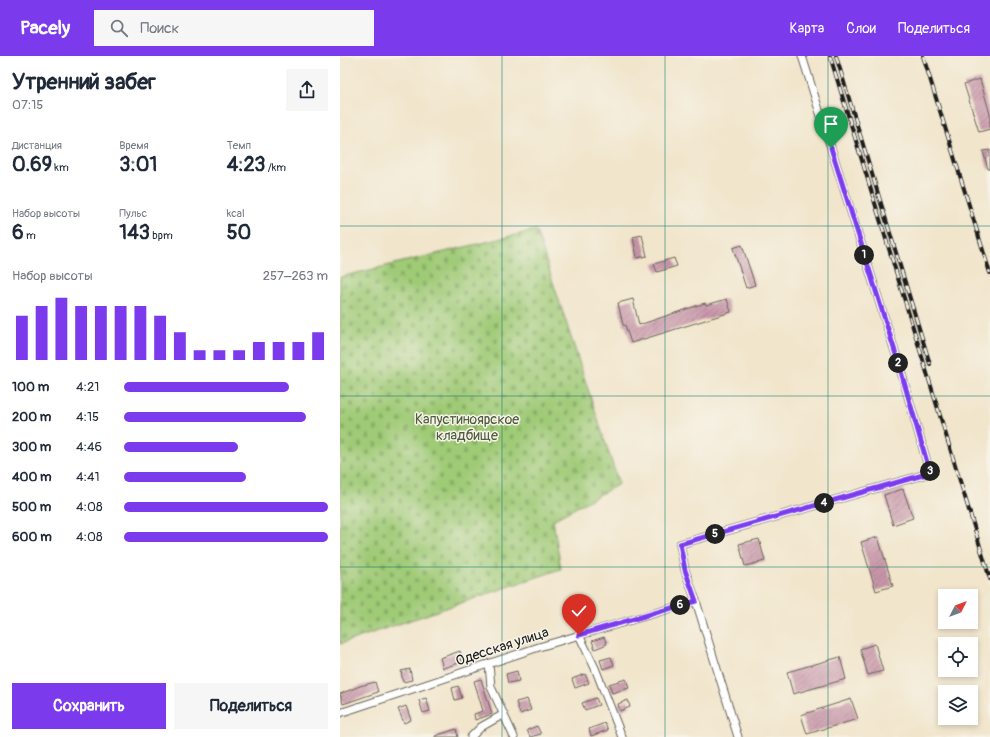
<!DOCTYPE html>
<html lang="ru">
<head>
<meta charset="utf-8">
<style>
  body { margin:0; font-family:Pangolin,sans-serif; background:#f6f6f7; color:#1f2937; height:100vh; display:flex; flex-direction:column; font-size:15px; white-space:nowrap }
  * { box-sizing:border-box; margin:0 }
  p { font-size:13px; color:#747a83 }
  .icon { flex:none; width:22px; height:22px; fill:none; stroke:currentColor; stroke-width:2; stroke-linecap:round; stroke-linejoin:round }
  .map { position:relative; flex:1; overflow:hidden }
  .side { display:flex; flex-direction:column; background:#fff; width:340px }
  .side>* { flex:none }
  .needle { width:26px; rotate:48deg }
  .fabs { position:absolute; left:598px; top:533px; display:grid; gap:8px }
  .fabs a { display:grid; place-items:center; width:40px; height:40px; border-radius:0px; background:#fff; box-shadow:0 2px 6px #0003; font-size:20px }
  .pin { position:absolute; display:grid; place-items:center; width:34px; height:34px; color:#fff; margin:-41px -17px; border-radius:50% 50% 50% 0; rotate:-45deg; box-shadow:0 0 4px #0007 }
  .pin .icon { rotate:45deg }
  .km { position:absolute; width:20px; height:20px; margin:-10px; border-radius:50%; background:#222; color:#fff; font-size:11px; line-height:20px; text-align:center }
  .round { display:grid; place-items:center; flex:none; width:42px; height:42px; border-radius:0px; background:#f6f6f7 }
  .headline { display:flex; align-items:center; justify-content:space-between; height:68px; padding:0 12px }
  h1 { font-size:22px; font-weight:700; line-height:30px }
  .stats { display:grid; grid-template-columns:repeat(3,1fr); gap:6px; height:68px; padding:4px 12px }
  .stats div { display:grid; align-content:center }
  .stats b { font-size:20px; font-weight:700 }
  .stats small { font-size:11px; font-weight:400 }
  .stats p { font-size:11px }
  .chart { height:112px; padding:8px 12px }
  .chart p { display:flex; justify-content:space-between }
  .chart svg { width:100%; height:72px; margin-top:4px; stroke:#7c3aed; stroke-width:6 }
  .button { display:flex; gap:8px; margin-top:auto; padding:8px 12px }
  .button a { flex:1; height:46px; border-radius:0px; background:#7c3aed; color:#fff; font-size:16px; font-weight:700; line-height:46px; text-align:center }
  .button a+a { background:#f6f6f7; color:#1f2937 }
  ul { padding:0 12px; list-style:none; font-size:13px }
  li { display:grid; grid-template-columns:64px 48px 1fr; align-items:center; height:30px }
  li i { height:10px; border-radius:5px; background:#7c3aed }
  header { display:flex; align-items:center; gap:24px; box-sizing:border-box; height:56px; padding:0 20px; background:#7c3aed; color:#fff }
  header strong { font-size:19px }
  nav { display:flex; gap:22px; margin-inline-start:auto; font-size:14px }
  .search { width:280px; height:36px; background:#f6f6f7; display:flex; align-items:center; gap:10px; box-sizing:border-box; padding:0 14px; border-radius:0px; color:#747a83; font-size:15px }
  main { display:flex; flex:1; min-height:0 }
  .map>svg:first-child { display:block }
</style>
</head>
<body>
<header>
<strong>Pacely</strong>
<div class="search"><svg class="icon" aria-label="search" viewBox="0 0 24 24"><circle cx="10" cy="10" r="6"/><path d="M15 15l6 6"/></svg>Поиск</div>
<nav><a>Карта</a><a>Слои</a><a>Поделиться</a></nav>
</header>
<main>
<section class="side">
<div class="headline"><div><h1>Утренний забег</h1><p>07:15</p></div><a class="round"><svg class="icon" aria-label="share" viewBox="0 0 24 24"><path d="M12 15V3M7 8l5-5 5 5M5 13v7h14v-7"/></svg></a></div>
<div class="stats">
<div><p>Дистанция</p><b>0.69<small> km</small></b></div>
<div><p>Время</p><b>3:01</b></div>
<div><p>Темп</p><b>4:23<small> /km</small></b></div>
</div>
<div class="stats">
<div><p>Набор высоты</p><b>6<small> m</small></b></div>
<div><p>Пульс</p><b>143<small> bpm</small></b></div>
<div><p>kcal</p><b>50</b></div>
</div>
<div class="chart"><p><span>Набор высоты</span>257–263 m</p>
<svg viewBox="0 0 160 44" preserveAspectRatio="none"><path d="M5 44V17M15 44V11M25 44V6M35 44V11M45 44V11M55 44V11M65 44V11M75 44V17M85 44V27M95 44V38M105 44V38M115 44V38M125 44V33M135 44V33M145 44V33M155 44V27"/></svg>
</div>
<ul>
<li><b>100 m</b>4:21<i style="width:81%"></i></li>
<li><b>200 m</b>4:15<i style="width:89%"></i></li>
<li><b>300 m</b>4:46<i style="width:56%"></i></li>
<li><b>400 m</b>4:41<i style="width:60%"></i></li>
<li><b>500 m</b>4:08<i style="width:100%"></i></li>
<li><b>600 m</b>4:08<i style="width:100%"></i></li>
</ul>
<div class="button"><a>Сохранить</a><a>Поделиться</a></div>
</section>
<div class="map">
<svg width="650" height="681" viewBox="0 0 650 681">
  <defs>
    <pattern id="cemetery-stones" width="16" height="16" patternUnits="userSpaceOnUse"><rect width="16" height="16" fill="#9fca76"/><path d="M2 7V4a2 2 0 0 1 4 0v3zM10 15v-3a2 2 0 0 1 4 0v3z" fill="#88ad66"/></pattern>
    <pattern id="building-hatch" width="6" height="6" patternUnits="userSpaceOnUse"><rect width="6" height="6" fill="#c895a9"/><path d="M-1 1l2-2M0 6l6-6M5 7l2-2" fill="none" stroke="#a27989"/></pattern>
  </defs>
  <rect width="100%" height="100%" fill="#f7f3e8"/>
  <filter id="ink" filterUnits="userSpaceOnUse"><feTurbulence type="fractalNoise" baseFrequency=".025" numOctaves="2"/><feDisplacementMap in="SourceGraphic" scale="8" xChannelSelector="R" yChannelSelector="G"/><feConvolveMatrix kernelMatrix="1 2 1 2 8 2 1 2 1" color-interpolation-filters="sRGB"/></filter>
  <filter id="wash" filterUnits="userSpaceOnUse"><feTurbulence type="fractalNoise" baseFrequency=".012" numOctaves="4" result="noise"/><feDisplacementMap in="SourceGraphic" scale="16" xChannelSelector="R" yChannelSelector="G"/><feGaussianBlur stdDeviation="0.9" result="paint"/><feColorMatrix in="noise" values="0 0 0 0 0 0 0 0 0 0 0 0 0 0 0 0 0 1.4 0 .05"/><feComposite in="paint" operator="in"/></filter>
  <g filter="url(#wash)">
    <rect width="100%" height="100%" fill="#f1e5cb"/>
    <polygon fill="url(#cemetery-stones)" stroke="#5e7349" points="196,174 279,428 213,464 221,513 0,588 0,221"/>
    <g id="blocks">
      <g fill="url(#building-hatch)">
        <polygon points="640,23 650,58 650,73 639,76 624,28"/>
        <polygon points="650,94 650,113 648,113 643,95"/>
        <polygon points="302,179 307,200 297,202 293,181"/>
        <polygon points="402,189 415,229 406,232 393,192"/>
        <polygon points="334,202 337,210 317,216 314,208"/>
        <polygon points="293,243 299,269 365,247 366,249 387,243 391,256 291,287 285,269 283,269 278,247"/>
        <polygon points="563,433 573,462 553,469 544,439"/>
        <polygon points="538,481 553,530 536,535 521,486"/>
        <polygon points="419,483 425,505 405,510 399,488"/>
        <polygon points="264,581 267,588 255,593 252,585"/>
        <polygon points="535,588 543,615 528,619 520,593"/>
        <polygon points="120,595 122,606 103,612 100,602"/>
        <polygon points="271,601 274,609 263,613 260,604"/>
        <polygon points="500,601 506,623 453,638 447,616"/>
        <polygon points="70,613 72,624 63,626 61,615"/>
        <polygon points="177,615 179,625 168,627 166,618"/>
        <polygon points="245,618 249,627 235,632 232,623"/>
        <polygon points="141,623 152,658 135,664 134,658 143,655 134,625"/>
        <polygon points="286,623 289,632 272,637 269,628"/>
        <polygon points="35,626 38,636 3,648 0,638 20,630"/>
        <polygon points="118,630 122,642 115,644 112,632"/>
        <polygon points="86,642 90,655 83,657 79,644"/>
        <polygon points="256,642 259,649 245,654 242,647"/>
        <polygon points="187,643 191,654 180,658 176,646"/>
        <polygon points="511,643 518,663 467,678 461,659"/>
        <polygon points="288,644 290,651 280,655 278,648"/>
        <polygon points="66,650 71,664 64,667 58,653"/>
        <polygon points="265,667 268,674 251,680 249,673"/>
        <polygon points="197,670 201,678 190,681 187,674"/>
        <polygon points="116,673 118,681 95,681 95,680"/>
      </g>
    </g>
  </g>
  <g filter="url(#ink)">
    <use href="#blocks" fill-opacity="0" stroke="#676259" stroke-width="1"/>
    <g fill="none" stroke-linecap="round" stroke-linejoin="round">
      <g stroke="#676259" stroke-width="9">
        <g id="street">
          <polyline points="239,579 255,612 282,681"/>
          <polyline points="149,608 151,631 174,681"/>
          <polyline points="0,657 199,591 356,545"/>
          <polyline points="131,681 141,671 164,658"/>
          <polyline points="398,681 356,545 345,514 340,488 590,417 558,305 462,0"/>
        </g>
      </g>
      <use href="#street" stroke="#fff" stroke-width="7"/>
      <g stroke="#1c1c1c" stroke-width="4">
        <g id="rail">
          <polyline points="490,0 650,523"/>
          <polyline points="496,0 590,308"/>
          <polyline points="583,0 650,217"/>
        </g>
      </g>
      <use href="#rail" stroke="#f7f3e8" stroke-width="2.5" stroke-dasharray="8" stroke-linecap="butt"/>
    </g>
  </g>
  <g fill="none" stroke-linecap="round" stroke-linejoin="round" filter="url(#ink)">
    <g stroke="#fff" stroke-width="8">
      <polyline id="route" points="239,579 356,545 345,514 340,488 590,417 558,305 491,92"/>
    </g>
    <use href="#route" stroke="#7c3aed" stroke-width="5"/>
  </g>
  <path fill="none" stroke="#0f766e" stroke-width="1" stroke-opacity="0.55" d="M162,0V681M325,0V681M488,0V681M0,170H650M0,340H650M0,511H650"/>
  <g text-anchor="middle" stroke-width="3" stroke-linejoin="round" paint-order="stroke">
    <g font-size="14" fill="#4a593c" stroke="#f7f3e8">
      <text x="127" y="368">Капустиноярское<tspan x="127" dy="16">кладбище</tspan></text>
    </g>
    <g font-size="14" fill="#1c1c1c" stroke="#f7f3e8">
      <text transform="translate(162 590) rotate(-18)" y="5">Одесская улица</text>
    </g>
  </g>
</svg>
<div class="fabs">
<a><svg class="needle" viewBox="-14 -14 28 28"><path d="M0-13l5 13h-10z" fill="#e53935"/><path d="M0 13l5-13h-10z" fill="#747a83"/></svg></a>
<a><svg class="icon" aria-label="locate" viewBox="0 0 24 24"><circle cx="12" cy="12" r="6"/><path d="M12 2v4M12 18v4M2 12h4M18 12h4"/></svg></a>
<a><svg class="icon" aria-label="layers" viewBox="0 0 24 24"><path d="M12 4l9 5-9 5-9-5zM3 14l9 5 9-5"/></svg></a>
</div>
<div class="pin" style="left:491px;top:92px;background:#1e9e55"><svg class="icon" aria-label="arrive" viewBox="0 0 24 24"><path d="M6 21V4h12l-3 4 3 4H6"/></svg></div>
<div class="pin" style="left:239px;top:579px;background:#d93025"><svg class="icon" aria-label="check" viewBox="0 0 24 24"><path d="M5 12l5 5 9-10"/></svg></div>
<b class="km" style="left:524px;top:199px">1</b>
<b class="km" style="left:558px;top:307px">2</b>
<b class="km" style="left:590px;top:415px">3</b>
<b class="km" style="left:484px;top:447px">4</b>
<b class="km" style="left:375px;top:478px">5</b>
<b class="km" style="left:340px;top:549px">6</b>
</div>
</main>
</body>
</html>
